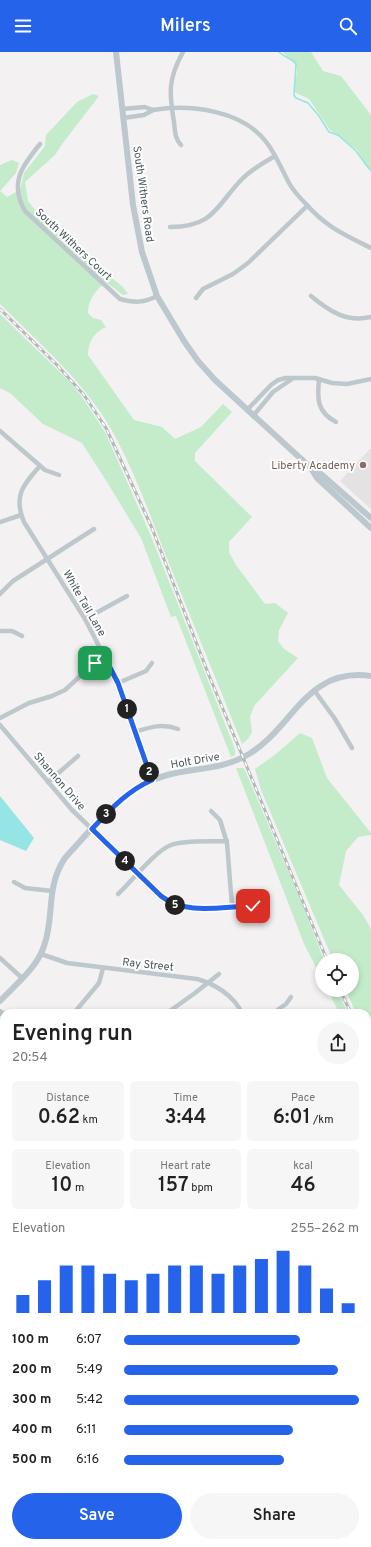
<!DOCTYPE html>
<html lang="en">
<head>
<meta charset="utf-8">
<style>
  body { margin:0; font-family:Overpass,sans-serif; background:#f6f6f6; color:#222; height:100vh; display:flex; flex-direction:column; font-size:15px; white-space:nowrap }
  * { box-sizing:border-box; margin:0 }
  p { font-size:13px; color:#767676 }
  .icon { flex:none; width:22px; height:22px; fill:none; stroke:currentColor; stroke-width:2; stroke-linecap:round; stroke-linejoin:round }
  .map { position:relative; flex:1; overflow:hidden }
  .side { position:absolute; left:0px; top:957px; width:371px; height:538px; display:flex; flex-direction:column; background:#fff; border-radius:12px 12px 0 0; box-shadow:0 2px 6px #0003 }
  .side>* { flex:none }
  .controls { position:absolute; left:315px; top:901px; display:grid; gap:8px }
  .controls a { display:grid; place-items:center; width:44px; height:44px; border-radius:50%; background:#fff; box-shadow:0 2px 6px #0003; font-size:20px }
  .pin { position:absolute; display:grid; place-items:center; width:34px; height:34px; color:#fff; margin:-17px; border-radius:8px; box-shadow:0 2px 6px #0006 }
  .km { position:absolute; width:20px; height:20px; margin:-10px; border-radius:50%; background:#222; color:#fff; font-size:11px; line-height:20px; text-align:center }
  .round { display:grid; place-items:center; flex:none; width:42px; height:42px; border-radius:21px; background:#f6f6f6 }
  .head { display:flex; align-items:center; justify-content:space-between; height:68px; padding:0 12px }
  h1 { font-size:22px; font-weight:600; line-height:30px }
  .figures { display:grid; grid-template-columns:repeat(3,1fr); gap:6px; height:68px; padding:4px 12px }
  .figures div { display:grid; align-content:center; border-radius:6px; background:#f6f6f6; text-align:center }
  .figures b { font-size:20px; font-weight:600 }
  .figures small { font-size:11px; font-weight:400 }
  .figures p { font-size:11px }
  .chart { height:112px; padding:8px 12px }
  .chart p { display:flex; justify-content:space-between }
  .chart svg { width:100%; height:72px; margin-top:4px; stroke:#2563eb; stroke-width:6 }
  .primary-button { display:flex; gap:8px; margin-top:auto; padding:8px 12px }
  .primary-button a { flex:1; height:46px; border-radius:24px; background:#2563eb; color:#fff; font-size:16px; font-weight:600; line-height:46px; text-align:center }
  .primary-button a+a { background:#f6f6f6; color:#222 }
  ul { padding:0 12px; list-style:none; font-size:13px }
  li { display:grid; grid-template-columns:64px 48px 1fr; align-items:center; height:30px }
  li i { height:10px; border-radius:5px; background:#2563eb }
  header { display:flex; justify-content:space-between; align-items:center; height:52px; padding:0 12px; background:#2563eb; color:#fff; font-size:18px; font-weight:600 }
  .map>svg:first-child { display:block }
</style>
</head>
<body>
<header><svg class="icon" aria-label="menu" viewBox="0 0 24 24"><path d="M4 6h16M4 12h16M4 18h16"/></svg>Milers<svg class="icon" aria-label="search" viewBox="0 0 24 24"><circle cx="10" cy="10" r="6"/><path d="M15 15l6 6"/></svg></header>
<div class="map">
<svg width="371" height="1495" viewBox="0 0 371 1495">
  <rect width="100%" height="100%" fill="#f3f1f2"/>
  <g fill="#e4e2e3">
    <polygon points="370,397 371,397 371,457 340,429"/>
    <polygon points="371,1334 371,1468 367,1467 367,1338"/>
  </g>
  <g fill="#c4eccb">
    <path d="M283,0H311L323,19L341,24L371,63V119L364,112L357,98L330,78L309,47L294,40C292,30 299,23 296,15C294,10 286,4 283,0Z"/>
    <path d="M93,42L99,44L63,91L55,103L25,130L28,149L47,173L123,235L128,242L123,243L106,230C96,238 88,247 88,261L93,266L101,268L106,275C93,282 89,288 88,303L134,368L162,375L175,387L201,375L223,352L232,360L195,401V409L252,465L229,490V500L236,513L265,552L275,551L288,561L279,578L278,589L284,597L298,606L254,654L250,665L252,680L248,687L242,692C217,629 191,567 166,504C148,458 128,401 101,361C73,320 35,287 0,252V139L7,145L20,138L24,121L45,94L46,83L77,50Z"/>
    <polygon points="12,108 19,111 16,121 0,139 0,113"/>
    <polygon points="0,262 69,329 82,345 105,380 151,484 235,697 235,703 231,705 176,564 171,565 141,486 107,430 82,391 43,372 10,341 0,336"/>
    <polygon points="300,681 312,686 327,726 371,781 371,783 358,785 346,799 339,833 363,863 371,877 371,991 367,984 367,961 356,961 346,938 352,938 352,908 333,908 261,738 255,717 276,702"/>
    <polygon points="236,716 244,716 303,854 324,908 322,908 322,927 304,892"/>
    <polygon points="328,938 337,938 348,961 339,961"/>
    <polygon points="0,966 4,970 4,1031 0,1025"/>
    <polygon points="0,1197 4,1224 4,1300 0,1302"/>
    <polygon points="0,1400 4,1424 4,1488 0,1463"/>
    <polygon points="31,1491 104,1491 105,1495 31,1495"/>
  </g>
  <polygon fill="#95e5e4" points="0,744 34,786 26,799 0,788"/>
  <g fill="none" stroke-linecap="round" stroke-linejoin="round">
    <path stroke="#95e5e4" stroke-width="1.5" d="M279,0C284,5 290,6 296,11L294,43L296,46L308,51L319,64L329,80L338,83L355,98L371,119"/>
    <g stroke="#bec8cc" stroke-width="4.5">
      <polyline points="122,57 145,55 153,58 144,63 123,66"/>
      <path d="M153,58C190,52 243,58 267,91C276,103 282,118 289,131C293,138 300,146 306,152C326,175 345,183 371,196"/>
      <path d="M40,92C22,114 9,131 25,159L120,247C134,251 144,251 157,244"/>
      <path d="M181,93C175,87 175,79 174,70C169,41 168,27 183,0"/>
      <path d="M170,175C214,175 216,154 242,127C252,117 263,111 275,104"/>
      <path d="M311,244C329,259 347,271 371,265"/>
      <polyline points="196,246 203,237 233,222 248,211 307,154"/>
      <path d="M319,327C317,347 317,360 336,370"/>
      <polyline points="247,358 271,333 278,328 286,326 315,326 332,331 347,332 371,327"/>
      <polyline points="253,364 273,340 292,327"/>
      <polyline points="0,379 45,418 59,423"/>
      <path d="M40,414C23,433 13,444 24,470L85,567L118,631L152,728"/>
      <polyline points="0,470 21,463"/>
      <polyline points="0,542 13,529 94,477"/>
      <polyline points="85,567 127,544"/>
      <polyline points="0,579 12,579 22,584"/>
      <polyline points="118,631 146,619 152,611"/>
      <polyline points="314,638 335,667 352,696"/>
      <polyline points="0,666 29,651 52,644 65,638 89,616 105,606"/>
      <path d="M0,673L72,758L166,848C189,863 227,854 253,854"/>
      <path d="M135,680C150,675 162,671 178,677"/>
      <polyline points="48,730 78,704"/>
      <polyline points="211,759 220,768 227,791 232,854"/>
      <polyline points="14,830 25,836 52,839"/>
      <path d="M118,842C131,830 155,799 171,793C184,788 211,790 227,789"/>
      <path d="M41,902L67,911L197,927C215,932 233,943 242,961"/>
      <polyline points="0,906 22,926"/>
      <polyline points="74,961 99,931 103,916"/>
      <polyline points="167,961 195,941 219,922"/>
      <polyline points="273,961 286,952 291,945"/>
      <polyline points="367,1131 371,1130"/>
      <polyline points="367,1196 371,1195"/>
      <polyline points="367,1201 371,1217"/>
      <polyline points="367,1332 371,1327"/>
      <polyline points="367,1473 371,1474"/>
      <polyline points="139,1491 140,1495"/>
      <polyline points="187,1491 204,1495"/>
      <polyline points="285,1495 288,1491"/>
      <polyline points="359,1495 360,1491"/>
    </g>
    <g stroke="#bcc8ce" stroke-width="6">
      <polyline points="116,0 133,153 142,200 157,244 184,289 198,309 215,328 311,416 321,422 371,466"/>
      <polyline points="312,418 317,426 371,476"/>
      <path d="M0,949C15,933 37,916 44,894C55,864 45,836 65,806C94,775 122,736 164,724C194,715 220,719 249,702C294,675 306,615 371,624"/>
      <polyline points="0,960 4,963"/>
      <polyline points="367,1296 371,1300"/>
    </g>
    <g stroke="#b4b8ba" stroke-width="3">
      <g id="rail">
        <polyline points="0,257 57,313 84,343 106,376 113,391 152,476 208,621 327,908"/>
        <polyline points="340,938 351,961"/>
        <polyline points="367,989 371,996"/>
        <polyline points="0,1338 4,1364"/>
        <polyline points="0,1359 4,1382"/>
        <polyline points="24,1491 25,1495"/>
      </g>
    </g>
    <use href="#rail" stroke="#fff" stroke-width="1.5" stroke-dasharray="4.5" stroke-linecap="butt"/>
  </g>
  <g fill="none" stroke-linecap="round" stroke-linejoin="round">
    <g stroke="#fff" stroke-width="8">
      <path id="route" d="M95,611L105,606L118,631L152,728C127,739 110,758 92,777L161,844C186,864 223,854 253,854"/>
    </g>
    <use href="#route" stroke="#2563eb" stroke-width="5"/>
  </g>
  <circle fill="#8d6e63" stroke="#fff" stroke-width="1.5" cx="363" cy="413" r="4"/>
  <g text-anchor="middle" stroke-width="4" stroke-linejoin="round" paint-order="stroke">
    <g font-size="11" fill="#4a585d" stroke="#fff">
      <text transform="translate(144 142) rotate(82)" y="4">South Withers Road</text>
      <text transform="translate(74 192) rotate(43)" y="4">South Withers Court</text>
      <text transform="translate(85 551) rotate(60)" y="4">White Tail Lane</text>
      <text transform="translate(195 708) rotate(-10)" y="4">Holt Drive</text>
      <text transform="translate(60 729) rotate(49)" y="4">Shannon Drive</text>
      <text transform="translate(148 912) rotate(6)" y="4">Ray Street</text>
    </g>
    <g font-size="11" fill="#785e54" stroke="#fff" text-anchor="end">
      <text x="355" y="417">Liberty Academy</text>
    </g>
  </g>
</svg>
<div class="controls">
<a><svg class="icon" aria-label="locate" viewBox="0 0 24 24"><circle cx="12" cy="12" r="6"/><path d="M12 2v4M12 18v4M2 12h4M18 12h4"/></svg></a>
</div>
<div class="pin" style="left:95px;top:611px;background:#1e9e55"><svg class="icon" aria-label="arrive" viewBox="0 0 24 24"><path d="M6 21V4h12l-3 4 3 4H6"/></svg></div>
<div class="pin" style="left:253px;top:854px;background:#d93025"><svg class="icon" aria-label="check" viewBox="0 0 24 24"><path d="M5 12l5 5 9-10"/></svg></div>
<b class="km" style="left:127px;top:657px">1</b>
<b class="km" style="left:149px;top:720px">2</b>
<b class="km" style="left:106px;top:762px">3</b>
<b class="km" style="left:125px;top:809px">4</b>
<b class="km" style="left:175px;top:853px">5</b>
<section class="side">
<div class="head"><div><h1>Evening run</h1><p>20:54</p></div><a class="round"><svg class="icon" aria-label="share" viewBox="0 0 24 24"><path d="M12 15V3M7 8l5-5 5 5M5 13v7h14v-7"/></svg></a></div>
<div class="figures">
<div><p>Distance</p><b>0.62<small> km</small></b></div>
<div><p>Time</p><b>3:44</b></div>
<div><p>Pace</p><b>6:01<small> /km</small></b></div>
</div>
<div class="figures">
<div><p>Elevation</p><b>10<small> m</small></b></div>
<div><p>Heart rate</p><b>157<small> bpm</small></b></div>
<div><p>kcal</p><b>46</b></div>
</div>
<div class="chart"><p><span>Elevation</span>255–262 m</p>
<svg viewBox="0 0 160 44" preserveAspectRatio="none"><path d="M5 44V33M15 44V24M25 44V15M35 44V15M45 44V20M55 44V24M65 44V20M75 44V15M85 44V15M95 44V20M105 44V15M115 44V11M125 44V6M135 44V15M145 44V29M155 44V38"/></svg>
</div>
<ul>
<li><b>100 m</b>6:07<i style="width:75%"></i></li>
<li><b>200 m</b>5:49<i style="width:91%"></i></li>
<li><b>300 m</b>5:42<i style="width:100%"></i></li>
<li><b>400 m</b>6:11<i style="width:72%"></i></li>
<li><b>500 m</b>6:16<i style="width:68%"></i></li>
</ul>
<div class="primary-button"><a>Save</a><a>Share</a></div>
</section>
</div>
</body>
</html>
